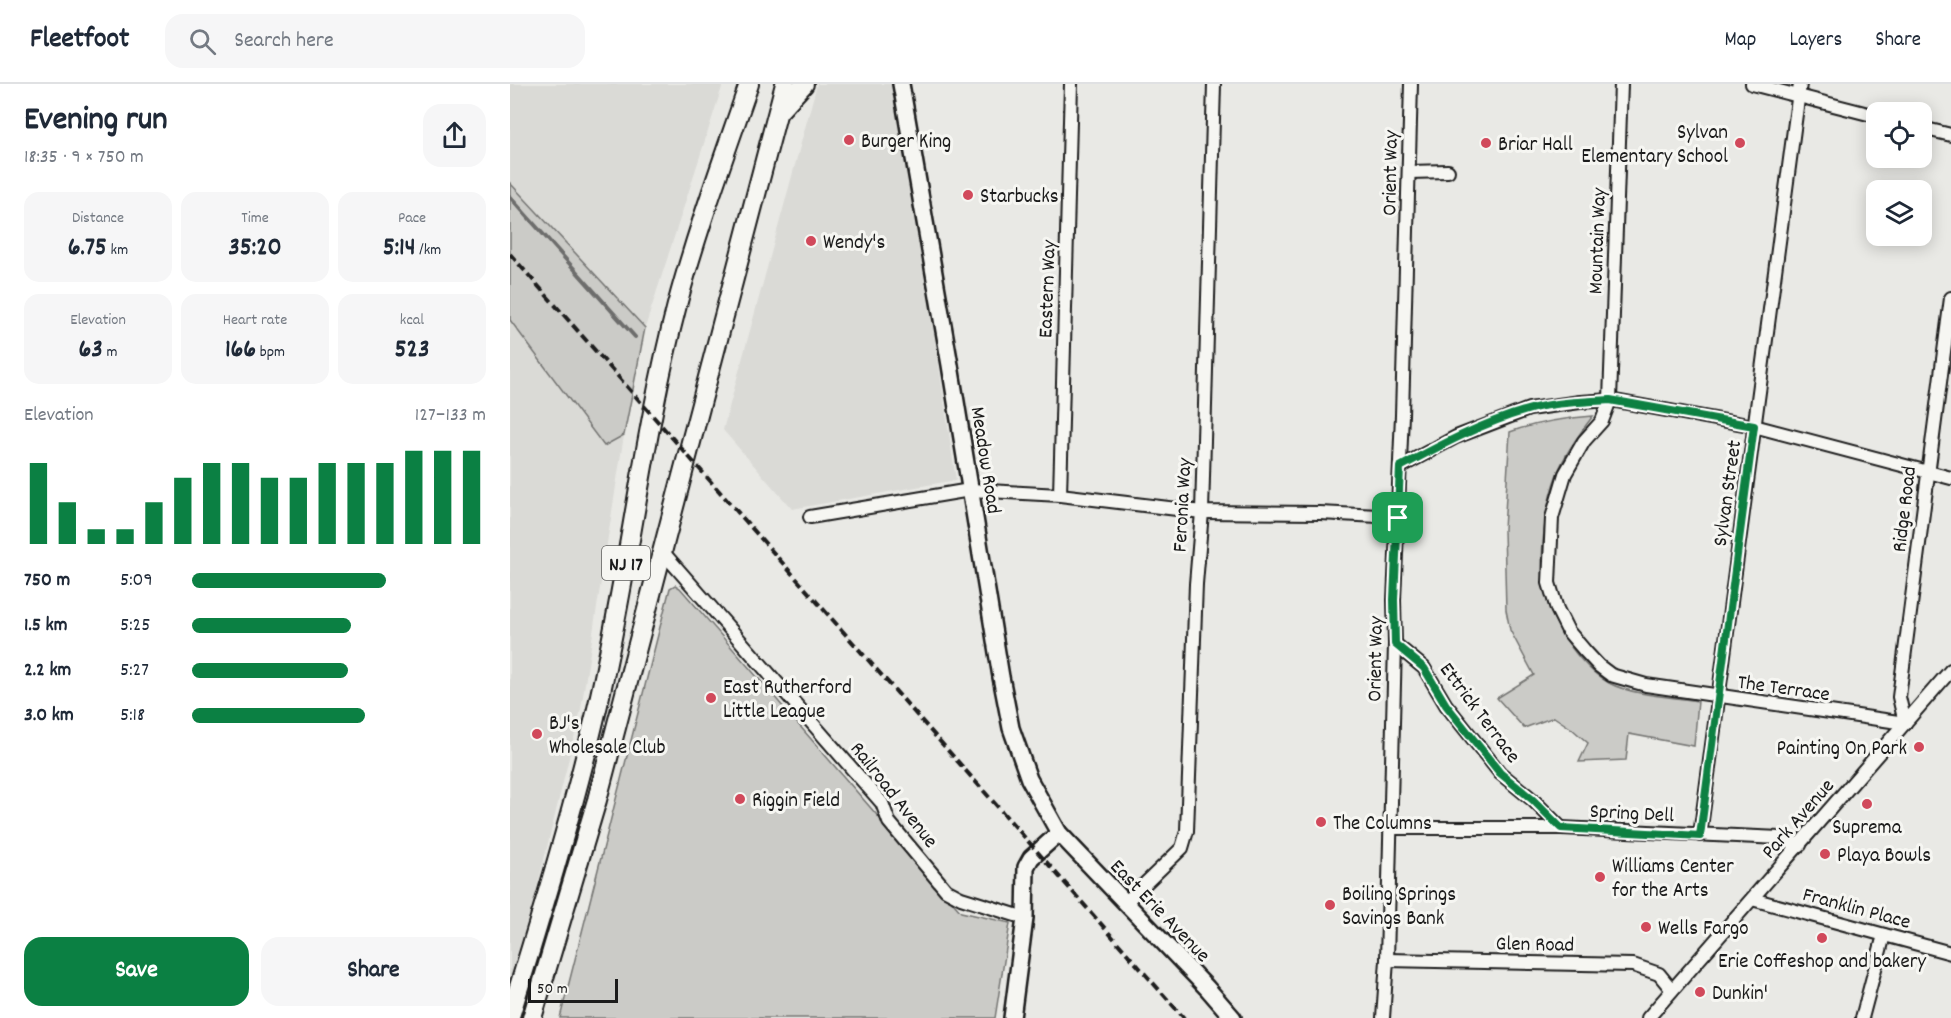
<!DOCTYPE html>
<html lang="en">
<head>
<meta charset="utf-8">
<style>
  body { margin:0; font-family:Dekko,sans-serif; background:#f6f6f7; color:#1f2937; height:100vh; display:flex; flex-direction:column; font-size:22px; white-space:nowrap }
  * { box-sizing:border-box; margin:0 }
  p { font-size:20px; color:#747a83 }
  .icon { flex:none; width:33px; height:33px; fill:none; stroke:currentColor; stroke-width:2; stroke-linecap:round; stroke-linejoin:round }
  .map { position:relative; flex:1; overflow:hidden }
  .sheet { display:flex; flex-direction:column; background:#fff; width:510px }
  .sheet>* { flex:none }
  .controls { position:absolute; left:1356px; top:18px; display:grid; gap:12px }
  .controls a { display:grid; place-items:center; width:66px; height:66px; border-radius:12px; background:#fff; box-shadow:0 3px 15px #0003; font-size:30px }
  .scale { position:absolute; left:18px; bottom:15px; width:90px; box-sizing:border-box; padding-left:6px; border:3px solid #1c1c1c; border-top:0; font-size:16px; line-height:21px; white-space:nowrap; color:#1c1c1c; -webkit-text-stroke:4px #f6f6f2; paint-order:stroke }
  .pin { position:absolute; display:grid; place-items:center; width:51px; height:51px; color:#fff; margin:-26px; border-radius:12px; box-shadow:0 3px 9px #0006 }
  .round { display:grid; place-items:center; flex:none; width:63px; height:63px; border-radius:18px; background:#f6f6f7 }
  .headline { display:flex; align-items:center; justify-content:space-between; height:102px; padding:0 24px }
  h1 { font-size:33px; font-weight:700; line-height:45px }
  .stats { display:grid; grid-template-columns:repeat(3,1fr); gap:9px; height:102px; padding:6px 24px }
  .stats div { display:grid; align-content:center; border-radius:15px; background:#f6f6f7; text-align:center }
  .stats b { font-size:26px; font-weight:700 }
  .stats small { font-size:16px; font-weight:400 }
  .stats p { font-size:16px }
  .chart { height:168px; padding:12px 24px }
  .chart p { display:flex; justify-content:space-between }
  .chart svg { width:100%; height:108px; margin-top:6px; stroke:#0b8043; stroke-width:6 }
  .primary-button { display:flex; gap:12px; margin-top:auto; padding:12px 24px }
  .primary-button a { flex:1; height:69px; border-radius:18px; background:#0b8043; color:#fff; font-size:24px; font-weight:700; line-height:69px; text-align:center }
  .primary-button a+a { background:#f6f6f7; color:#1f2937 }
  ul { padding:0 24px; list-style:none; font-size:20px }
  li { display:grid; grid-template-columns:96px 72px 1fr; align-items:center; height:45px }
  li i { height:15px; border-radius:8px; background:#0b8043 }
  header { display:flex; align-items:center; gap:36px; box-sizing:border-box; height:84px; padding:0 30px; background:#fff; border-bottom:2px solid #e0e1e3 }
  header strong { font-size:28px }
  nav { display:flex; gap:33px; margin-inline-start:auto; font-size:21px }
  .search { width:420px; height:54px; background:#f6f6f7; display:flex; align-items:center; gap:15px; box-sizing:border-box; padding:0 21px; border-radius:18px; color:#747a83; font-size:22px }
  main { display:flex; flex:1; min-height:0 }
  .map>svg:first-child { display:block }
</style>
</head>
<body>
<header>
<strong>Fleetfoot</strong>
<div class="search"><svg class="icon" aria-label="search" viewBox="0 0 24 24"><circle cx="10" cy="10" r="6"/><path d="M15 15l6 6"/></svg>Search here</div>
<nav><a>Map</a><a>Layers</a><a>Share</a></nav>
</header>
<main>
<section class="sheet">
<div class="headline"><div><h1>Evening run</h1><p>18:35 · 9 × 750 m</p></div><a class="round"><svg class="icon" aria-label="share" viewBox="0 0 24 24"><path d="M12 15V3M7 8l5-5 5 5M5 13v7h14v-7"/></svg></a></div>
<div class="stats">
<div><p>Distance</p><b>6.75<small> km</small></b></div>
<div><p>Time</p><b>35:20</b></div>
<div><p>Pace</p><b>5:14<small> /km</small></b></div>
</div>
<div class="stats">
<div><p>Elevation</p><b>63<small> m</small></b></div>
<div><p>Heart rate</p><b>166<small> bpm</small></b></div>
<div><p>kcal</p><b>523</b></div>
</div>
<div class="chart"><p><span>Elevation</span>127–133 m</p>
<svg viewBox="0 0 160 44" preserveAspectRatio="none"><path d="M5 44V11M15 44V27M25 44V38M35 44V38M45 44V27M55 44V17M65 44V11M75 44V11M85 44V17M95 44V17M105 44V11M115 44V11M125 44V11M135 44V6M145 44V6M155 44V6"/></svg>
</div>
<ul>
<li><b>750 m</b>5:09<i style="width:66%"></i></li>
<li><b>1.5 km</b>5:25<i style="width:54%"></i></li>
<li><b>2.2 km</b>5:27<i style="width:53%"></i></li>
<li><b>3.0 km</b>5:18<i style="width:59%"></i></li>
</ul>
<div class="primary-button"><a>Save</a><a>Share</a></div>
</section>
<div class="map">
<svg width="1441" height="934" viewBox="0 0 1441 934">
  <rect width="100%" height="100%" fill="#e9e9e5"/>
  <filter id="ink" filterUnits="userSpaceOnUse"><feTurbulence type="fractalNoise" baseFrequency=".0167" numOctaves="2"/><feDisplacementMap in="SourceGraphic" scale="12" xChannelSelector="R" yChannelSelector="G"/><feConvolveMatrix kernelMatrix="1 2 1 2 8 2 1 2 1" color-interpolation-filters="sRGB"/></filter>
  <g filter="url(#ink)">
    <g fill="#dadad6">
      <polygon points="0,0 213,0 135,244 0,99"/>
      <polygon points="307,0 387,0 446,396 282,425 213,346"/>
      <polygon points="0,236 93,362 114,351 71,625 0,914"/>
    </g>
    <g fill="#cbcbc7" stroke="#747472" stroke-width="1.5">
      <polygon points="0,99 135,244 114,351 94,362 0,236"/>
      <path d="M1083,332C1069,350 1055,369 1047,390C1035,421 1029,470 1034,503C1039,537 1069,582 1099,599C1121,611 1163,613 1188,617L1184,662L1119,650L1116,676L1069,678L1078,659L1062,645L1044,633L1014,644L987,614L1024,591L1000,546L996,526L994,445L1000,348C1028,338 1054,334 1083,332Z"/>
      <polygon points="165,501 170,504 451,828 500,839 485,934 50,934 160,504"/>
    </g>
    <g fill="none" stroke-linecap="round" stroke-linejoin="round">
      <polyline stroke="#6d6d6c" stroke-width="4" points="0,113 125,253"/>
      <g stroke="#1c1c1c" stroke-width="16">
        <g id="minor">
          <polyline points="1111,0 1100,316 1092,337 1074,357 1055,390 1042,434 1039,499 1047,525 1058,547 1075,567 1089,582 1101,591 1136,601 1395,639"/>
          <polyline points="1242,0 1366,32"/>
          <polyline points="1412,44 1441,51"/>
          <polyline points="899,88 938,87"/>
          <polyline points="890,383 946,353 1019,325 1070,318 1100,316 1244,342 1441,394"/>
          <polyline points="550,411 561,0"/>
          <polyline points="300,433 460,406 550,411 692,428 810,429 888,433"/>
          <polyline points="151,466 372,719 379,738 436,806 451,814 515,834"/>
          <polyline points="885,560 914,584 936,621 990,689 1023,716 1051,744"/>
          <polyline points="1395,639 1389,613 1441,214"/>
          <polyline points="879,744 1051,744 1270,754 1290,761"/>
          <polyline points="1190,751 1290,0"/>
          <polyline points="1242,815 1441,869"/>
          <polyline points="615,819 672,764 677,747 686,500 692,428 704,0"/>
          <polyline points="877,876 1123,881 1149,890 1162,906"/>
          <polyline points="873,934 877,876 885,560 884,516 892,331 901,0"/>
          <polyline points="1138,934 1441,586"/>
          <polyline points="1352,934 1374,851"/>
        </g>
      </g>
      <g stroke="#1c1c1c" stroke-width="20">
        <g id="major">
          <polyline points="391,0 440,281 491,593 501,644 519,695 549,749 697,904 723,934"/>
          <polyline points="502,934 515,834 516,783 521,774 549,749"/>
        </g>
      </g>
      <g stroke="#1c1c1c" stroke-width="22">
        <g id="highway">
          <polyline points="269,27 294,0"/>
          <path d="M0,932C31,832 62,731 86,629C118,494 132,355 167,221C187,146 214,73 239,0"/>
          <polyline points="22,934 87,716 275,0"/>
        </g>
      </g>
      <use href="#minor" stroke="#f6f6f2" stroke-width="12"/>
      <use href="#major" stroke="#f6f6f2" stroke-width="15"/>
      <use href="#highway" stroke="#f6f6f2" stroke-width="18"/>
      <polyline stroke="#1c1c1c" stroke-width="4" stroke-dasharray="9 4.5" stroke-linecap="butt" points="0,170 674,934"/>
    </g>
  </g>
  <g fill="none" stroke-linecap="round" stroke-linejoin="round" filter="url(#ink)">
    <g stroke="#fff" stroke-width="12">
      <path id="route" d="M1100,316L1244,342L1190,752L1051,744L1023,716L990,689L936,621L914,584L885,560L884,516L890,383C931,361 972,339 1017,326C1043,318 1073,318 1100,316Z"/>
    </g>
    <use href="#route" stroke="#0b8043" stroke-width="8"/>
  </g>
  <g fill="#d1495b" stroke="#f6f6f2" stroke-width="2">
    <circle cx="339" cy="56" r="6"/>
    <circle cx="976" cy="59" r="6"/>
    <circle cx="1230" cy="59" r="6"/>
    <circle cx="458" cy="111" r="6"/>
    <circle cx="301" cy="157" r="6"/>
    <circle cx="201" cy="614" r="6"/>
    <circle cx="27" cy="650" r="6"/>
    <circle cx="1409" cy="663" r="6"/>
    <circle cx="230" cy="715" r="6"/>
    <circle cx="1357" cy="720" r="6"/>
    <circle cx="811" cy="738" r="6"/>
    <circle cx="1315" cy="770" r="6"/>
    <circle cx="1090" cy="793" r="6"/>
    <circle cx="820" cy="821" r="6"/>
    <circle cx="1136" cy="843" r="6"/>
    <circle cx="1312" cy="854" r="6"/>
    <circle cx="1190" cy="908" r="6"/>
  </g>
  <g text-anchor="middle" stroke-width="6" stroke-linejoin="round" paint-order="stroke">
    <rect fill="#f6f6f2" stroke="#5d5d5c" stroke-width="1.5" x="92" y="462" width="48" height="34" rx="4.5"/>
    <g font-size="20" font-weight="bold" fill="#1c1c1c">
      <text x="116" y="486">NJ 17</text>
    </g>
    <g font-size="21" fill="#1c1c1c" stroke="#f6f6f2" text-anchor="start">
      <text x="1218" y="54" text-anchor="end">Sylvan<tspan x="1218" dy="24">Elementary School</tspan></text>
      <text x="351" y="63">Burger King</text>
      <text x="988" y="66">Briar Hall</text>
      <text x="470" y="118">Starbucks</text>
      <text x="313" y="164">Wendy's</text>
      <text x="213" y="609">East Rutherford<tspan x="213" dy="24">Little League</tspan></text>
      <text x="39" y="645">BJ's<tspan x="39" dy="24">Wholesale Club</tspan></text>
      <text x="1397" y="670" text-anchor="end">Painting On Park</text>
      <text x="242" y="722">Riggin Field</text>
      <text x="823" y="745">The Columns</text>
      <text x="1357" y="749" text-anchor="middle">Suprema</text>
      <text x="1327" y="777">Playa Bowls</text>
      <text x="1102" y="788">Williams Center<tspan x="1102" dy="24">for the Arts</tspan></text>
      <text x="832" y="816">Boiling Springs<tspan x="832" dy="24">Savings Bank</tspan></text>
      <text x="1148" y="850">Wells Fargo</text>
      <text x="1312" y="883" text-anchor="middle">Erie Coffeshop and bakery</text>
      <text x="1202" y="915">Dunkin'</text>
    </g>
    <g font-size="21" fill="#1c1c1c" stroke="#f6f6f2">
      <text transform="translate(879 89) rotate(-89)" y="7">Orient Way</text>
      <text transform="translate(1086 157) rotate(-88)" y="7">Mountain Way</text>
      <text transform="translate(536 205) rotate(-88)" y="7">Eastern Way</text>
      <text transform="translate(477 376) rotate(81)" y="7">Meadow Road</text>
      <text transform="translate(1216 409) rotate(-82)" y="7">Sylvan Street</text>
      <text transform="translate(671 421) rotate(-87)" y="7">Feronia Way</text>
      <text transform="translate(1393 425) rotate(-83)" y="7">Ridge Road</text>
      <text transform="translate(864 575) rotate(-89)" y="7">Orient Way</text>
      <text transform="translate(1274 603) rotate(8)" y="7">The Terrace</text>
      <text transform="translate(971 628) rotate(53)" y="7">Ettrick Terrace</text>
      <text transform="translate(385 710) rotate(52)" y="7">Railroad Avenue</text>
      <text transform="translate(1122 728) rotate(3)" y="7">Spring Dell</text>
      <text transform="translate(1287 734) rotate(-49)" y="7">Park Avenue</text>
      <text transform="translate(1347 823) rotate(15)" y="7">Franklin Place</text>
      <text transform="translate(651 826) rotate(46)" y="7">East Erie Avenue</text>
      <text transform="translate(1025 859) rotate(1)" y="7">Glen Road</text>
    </g>
  </g>
</svg>
<div class="controls">
<a><svg class="icon" aria-label="locate" viewBox="0 0 24 24"><circle cx="12" cy="12" r="6"/><path d="M12 2v4M12 18v4M2 12h4M18 12h4"/></svg></a>
<a><svg class="icon" aria-label="layers" viewBox="0 0 24 24"><path d="M12 4l9 5-9 5-9-5zM3 14l9 5 9-5"/></svg></a>
</div>
<div class="scale">50 m</div>
<div class="pin" style="left:888px;top:434px;background:#1e9e55"><svg class="icon" aria-label="arrive" viewBox="0 0 24 24"><path d="M6 21V4h12l-3 4 3 4H6"/></svg></div>
</div>
</main>
</body>
</html>
